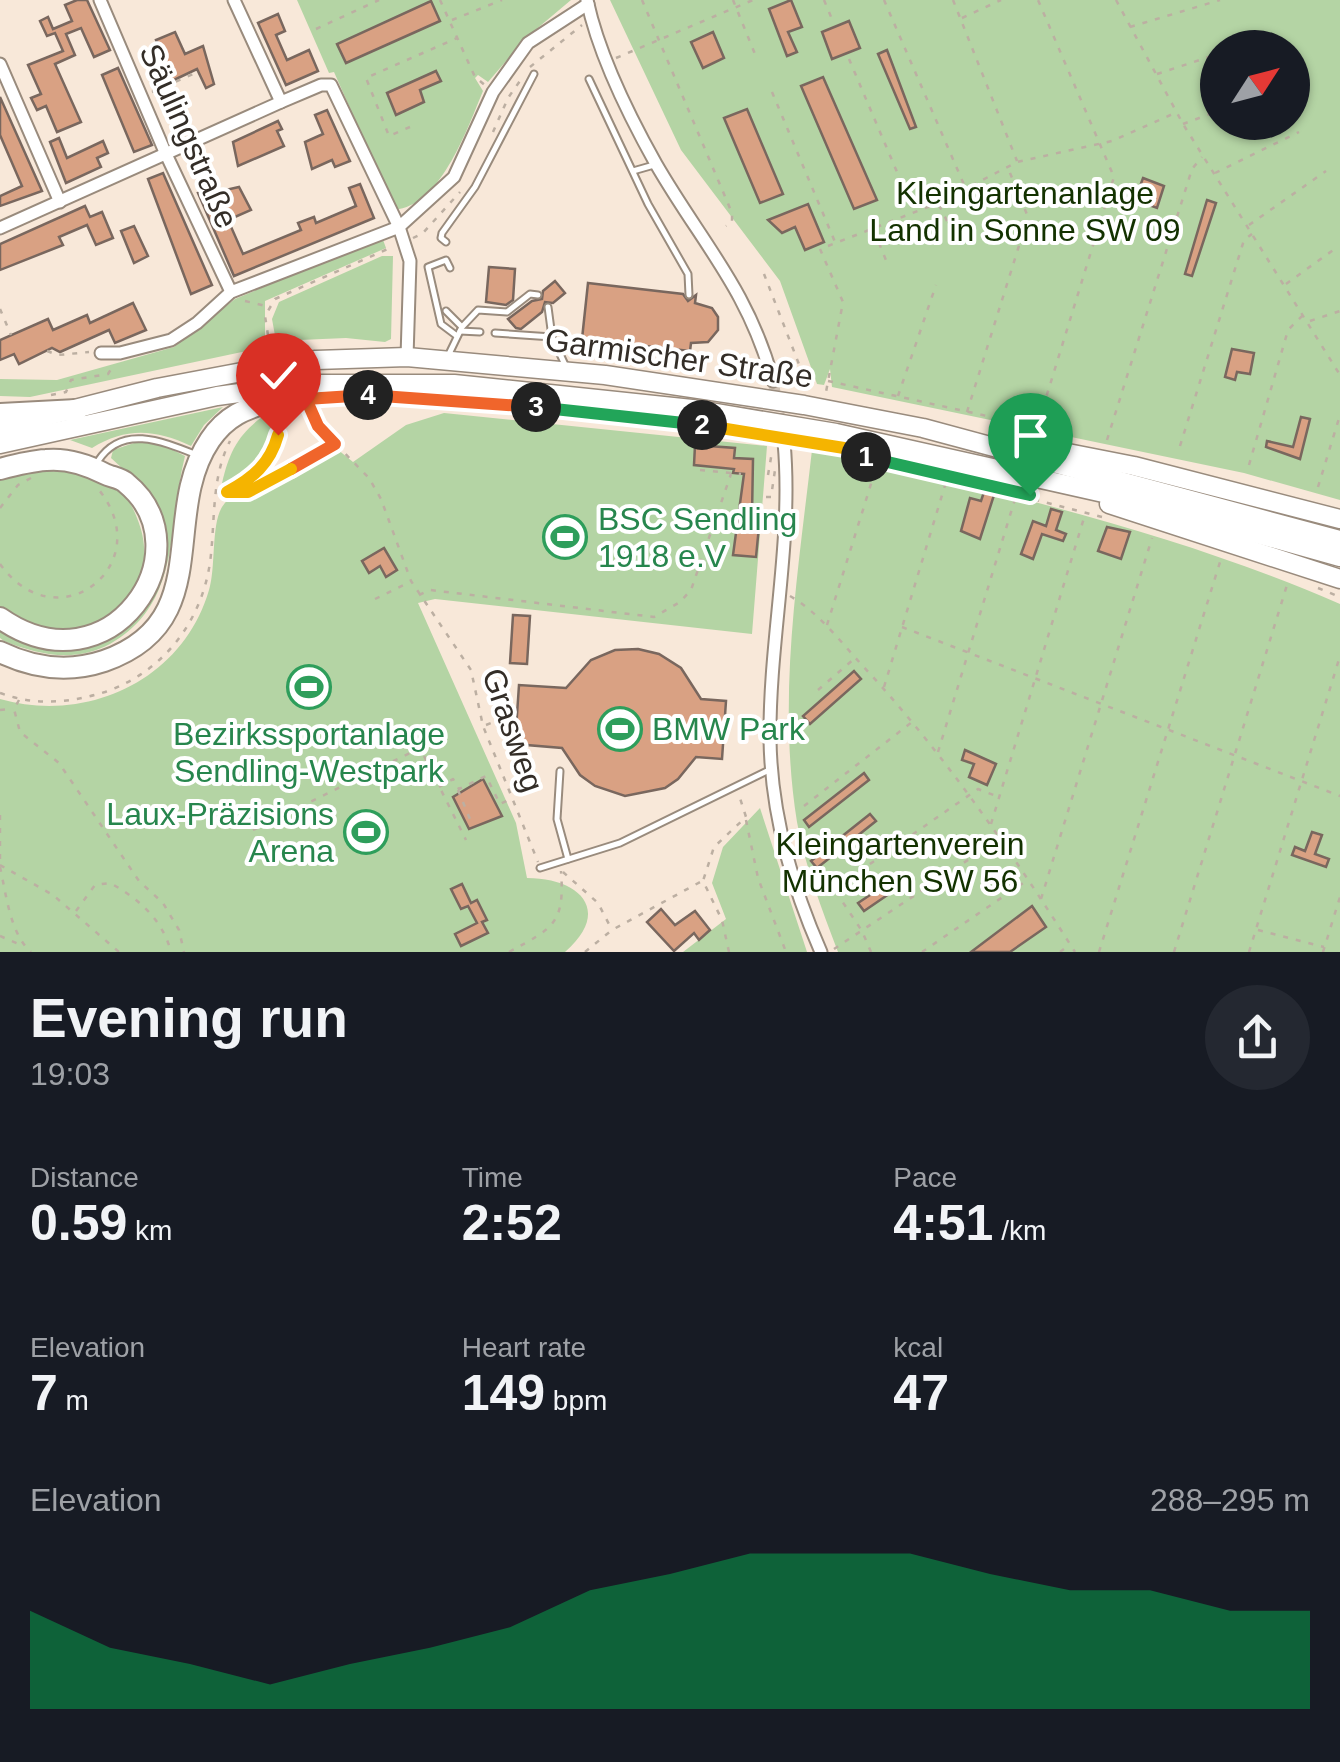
<!DOCTYPE html>
<html lang="en">
<head>
<meta charset="utf-8">
<style>
  body { margin:0; font-family:Helvetica,sans-serif; background:#242831; color:#f1f3f6; height:100vh; display:flex; flex-direction:column; font-size:38px; white-space:nowrap }
  * { box-sizing:border-box; margin:0 }
  p { font-size:32px; color:#9ea1a6 }
  .icon { flex:none; width:55px; height:55px; fill:none; stroke:currentColor; stroke-width:2; stroke-linecap:round; stroke-linejoin:round }
  .map { position:relative; height:952px; overflow:hidden }
  .side { display:flex; flex-direction:column; background:#171b24; flex:1 }
  .side>* { flex:none }
  .needle { width:65px; rotate:54deg }
  .buttons { position:absolute; left:1200px; top:30px; display:grid; gap:20px }
  .buttons a { display:grid; place-items:center; width:110px; height:110px; border-radius:50%; background:#171b24; box-shadow:0 2px 8px #0004; font-size:50px }
  .pin { position:absolute; display:grid; place-items:center; width:85px; height:85px; color:#fff; margin:-102px -42px; border-radius:50% 50% 50% 0; rotate:-45deg; box-shadow:0 0 10px #0007 }
  .pin .icon { rotate:45deg }
  .km { position:absolute; width:50px; height:50px; margin:-25px; border-radius:50%; background:#222; color:#fff; font-size:28px; line-height:50px; text-align:center }
  .round { display:grid; place-items:center; flex:none; width:105px; height:105px; border-radius:52px; background:#242831 }
  .head { display:flex; align-items:center; justify-content:space-between; height:170px; padding:0 30px }
  h1 { font-size:55px; font-weight:700; line-height:75px }
  .metrics { display:grid; grid-template-columns:repeat(3,1fr); gap:15px; height:170px; padding:10px 30px }
  .metrics div { display:grid; align-content:center }
  .metrics b { font-size:50px; font-weight:700 }
  .metrics small { font-size:28px; font-weight:400 }
  .metrics p { font-size:28px }
  .chart { height:280px; padding:20px 30px }
  .chart p { display:flex; justify-content:space-between }
  .chart svg { width:100%; height:180px; margin-top:10px; fill:#0b8043; opacity:.7 }
  .map>svg:first-child { display:block }
</style>
</head>
<body>
<div class="map">
<svg width="1340" height="952" viewBox="0 0 1340 952">
  <rect width="100%" height="100%" fill="#f8e8d9"/>
  <g fill="#b4d4a4" fill-rule="evenodd">
    <path d="M297,0H571L527,37L488,82L478,75L475,78L483,91C468,127 442,202 399,209L394,208L334,72L329,73Z"/>
    <path d="M610,0H1340V500L1244,473L832,387L830,369L824,385L817,384L780,281L681,150ZM1218,48H1292V122H1218Z"/>
    <polygon points="382,237 386,248 265,301 265,347 30,397 0,396 0,379 57,380 174,347 235,299"/>
    <polygon points="382,256 393,256 391,339 385,342 346,338 276,341 272,319 279,302"/>
    <path d="M223,407L204,425L191,446C155,429 126,427 92,448L70,440Z"/>
    <path d="M444,413L767,446L752,634L435,599L418,603L516,823L527,878C579,878 613,910 565,952H0V699C87,724 183,680 209,590C216,568 211,525 222,507C230,495 252,479 266,476C273,475 281,476 289,474C305,468 321,457 337,449L353,462L406,425Z"/>
    <path d="M263,416L272,417C279,448 255,469 232,486L222,483C229,452 238,435 263,416Z"/>
    <path d="M140,441L163,445L185,456C167,527 182,603 110,644C75,663 39,655 4,641L0,638V628L37,647L67,648L156,581L134,479L111,458L113,450Z"/>
    <path d="M812,450C991,489 1172,531 1340,604V952H838C822,909 805,867 797,822C777,698 798,573 812,450Z"/>
    <path d="M36,468C59,469 91,467 111,481C123,488 132,505 137,518C173,604 67,666 0,606V476Z"/>
    <polygon points="760,808 807,952 683,952 726,919 712,883 723,847"/>
  </g>
  <g fill="#d9a183" stroke="#79675e" stroke-width="2.5">
    <polygon points="77,0 87,0 110,50 94,57 81,28 66,34 75,55 55,64 81,122 57,132 46,106 37,110 31,98 41,94 28,65 63,51 55,33 47,36 40,21 48,17 53,29 72,21 65,5"/>
    <polygon points="791,0 802,27 788,32 797,52 787,56 769,9"/>
    <polygon points="431,1 440,21 346,63 337,44"/>
    <polygon points="278,14 285,31 276,35 287,60 309,50 318,71 286,85 258,23"/>
    <polygon points="849,21 860,48 832,59 822,32"/>
    <polygon points="175,32 185,54 203,46 214,84 206,88 197,69 155,89 151,81 161,77 158,69 166,65 156,40"/>
    <polygon points="713,32 724,58 703,68 691,42"/>
    <polygon points="887,50 916,127 910,129 878,54"/>
    <polygon points="118,68 152,145 134,152 102,75"/>
    <polygon points="436,71 441,81 420,90 424,102 396,115 387,93"/>
    <polygon points="823,77 877,200 854,209 801,86"/>
    <polygon points="0,97 42,191 0,206 0,196 22,186 0,135"/>
    <polygon points="747,109 783,194 760,203 724,118"/>
    <polygon points="327,110 350,161 335,167 332,160 312,169 305,142 323,134 315,115"/>
    <polygon points="278,121 282,129 277,131 284,146 238,166 233,142"/>
    <polygon points="59,138 67,158 103,141 108,153 97,158 101,167 66,183 50,142"/>
    <polygon points="163,173 212,285 191,294 148,179"/>
    <polygon points="1143,178 1164,186 1157,208 1135,200"/>
    <polygon points="360,184 374,218 234,276 198,193 211,188 217,192 239,187 251,210 228,220 243,254 301,230 298,223 314,217 316,223 356,206 349,188"/>
    <polygon points="1207,200 1216,203 1192,276 1185,274"/>
    <polygon points="808,204 824,242 805,250 795,227 782,233 768,220"/>
    <polygon points="85,206 90,217 102,212 113,238 96,245 87,225 59,237 63,245 0,270 0,244"/>
    <polygon points="134,226 148,256 134,263 121,231"/>
    <polygon points="489,267 515,269 513,300 506,305 486,302"/>
    <polygon points="555,281 565,293 553,303 545,302 542,312 521,329 516,328 508,319 532,301 542,299 543,291"/>
    <polygon points="588,283 683,294 688,301 696,295 695,303 712,308 718,317 718,330 708,342 691,343 690,351 582,339"/>
    <polygon points="133,303 146,330 115,343 109,330 60,352 52,348 19,364 14,354 0,360 0,340 48,319 53,330 87,315 90,323"/>
    <polygon points="1232,349 1254,353 1250,374 1237,372 1235,380 1225,377"/>
    <polygon points="1301,417 1310,419 1300,459 1266,447 1267,441 1293,447"/>
    <polygon points="695,445 735,448 734,458 753,459 752,515 760,516 756,557 733,555 744,474 733,473 734,469 694,465"/>
    <polygon points="984,492 994,495 980,539 961,531 970,498 981,501"/>
    <polygon points="1051,509 1062,512 1056,530 1066,534 1063,541 1042,534 1033,559 1021,554 1033,521 1046,526"/>
    <polygon points="1107,527 1130,532 1121,559 1098,551"/>
    <polygon points="384,548 397,570 386,577 380,566 369,573 362,561"/>
    <polygon points="513,615 530,616 527,664 510,663"/>
    <polygon points="638,649 659,654 681,668 701,699 726,701 722,759 696,757 678,779 665,788 625,796 595,786 580,775 562,748 515,744 519,685 566,688 591,660 615,650"/>
    <polygon points="854,671 861,679 810,724 803,716"/>
    <polygon points="965,750 996,764 987,785 969,777 974,764 962,760"/>
    <polygon points="864,773 869,780 809,827 804,820"/>
    <polygon points="483,779 502,816 469,829 453,797"/>
    <polygon points="870,814 876,821 817,868 811,861"/>
    <polygon points="1312,832 1322,835 1315,854 1329,859 1326,867 1292,855 1295,847 1305,851"/>
    <polygon points="903,873 908,881 864,911 858,903"/>
    <polygon points="462,884 471,903 477,900 487,920 482,922 488,933 461,946 455,934 477,923 468,906 461,909 451,889"/>
    <polygon points="1032,906 1046,927 1010,952 971,952"/>
    <polygon points="661,909 675,925 695,911 710,930 699,940 694,933 674,951 647,922"/>
  </g>
  <g fill="none" stroke-linecap="round" stroke-linejoin="round">
    <polyline stroke="#d1c3b5" stroke-width="11" stroke-dasharray="11 5.5" stroke-linecap="butt" points="773,381 784,442"/>
    <g stroke="#998b7d" stroke-width="9">
      <g id="service">
        <polyline points="589,79 648,204 688,274 689,295"/>
        <polyline points="633,171 654,165"/>
        <polyline points="446,242 441,238 442,233 475,187 534,74"/>
        <polyline points="450,268 446,260 428,267 441,324 457,336"/>
        <polyline points="548,307 552,337 567,369"/>
        <polyline points="446,311 461,326"/>
        <polyline points="460,331 480,332"/>
        <polyline points="495,333 552,337"/>
        <polyline points="448,356 462,327 478,310 507,312 530,294 538,295"/>
        <path d="M98,461C122,424 162,441 197,455"/>
        <polyline points="560,771 557,819 568,859"/>
        <polyline points="540,868 620,843 771,769"/>
      </g>
    </g>
    <g stroke="#998b7d" stroke-width="15">
      <g id="minor">
        <polyline points="100,0 165,152 231,292"/>
        <polyline points="234,0 281,102"/>
        <path d="M587,0C599,56 628,114 656,164C701,242 748,289 773,381"/>
        <polyline points="0,64 60,202"/>
        <polyline points="0,228 281,102 321,85 331,85 399,227 410,261 407,357"/>
        <polyline points="101,353 120,353 171,340 197,323 231,292 399,227 454,177 493,92 528,43 588,4"/>
        <path d="M784,442C793,541 769,640 770,739C771,814 791,884 821,952"/>
      </g>
    </g>
    <g stroke="#998b7d" stroke-width="21">
      <g id="trunk">
        <polyline points="0,428 157,388 258,369 316,360 407,357 605,375 804,405 923,428 1340,540"/>
        <polyline points="0,444 217,396 306,384 454,384 692,409 836,433 1139,501 1340,557"/>
        <polyline points="1022,444 1134,466 1340,519"/>
        <polyline points="1109,504 1340,579"/>
      </g>
    </g>
    <g stroke="#998b7d" stroke-width="24">
      <g id="motorway">
        <polyline points="0,414 77,410"/>
        <path d="M0,469C15,465 30,461 46,460C67,458 86,464 105,474C111,477 121,478 126,483C208,550 110,695 0,618"/>
        <path d="M0,652C33,668 68,673 104,661C217,622 159,515 210,440C238,398 275,409 306,384"/>
      </g>
    </g>
    <g stroke="#bcafa2" stroke-width="2.5" stroke-dasharray="5 8" stroke-linecap="butt">
      <polyline points="440,0 475,77 486,86"/>
      <polyline points="642,0 732,213 732,222 726,226"/>
      <polyline points="733,0 757,59"/>
      <polyline points="824,0 834,24"/>
      <polyline points="884,0 965,187"/>
      <polyline points="953,0 1017,161"/>
      <polyline points="1116,0 1183,124 1340,375"/>
      <polyline points="962,18 1001,0"/>
      <polyline points="452,20 502,0"/>
      <polyline points="1130,27 1220,0"/>
      <polyline points="316,29 379,0"/>
      <polyline points="1235,48 1265,37"/>
      <polyline points="616,58 753,0"/>
      <polyline points="849,59 914,212"/>
      <polyline points="530,67 582,25"/>
      <polyline points="1157,74 1218,54"/>
      <polyline points="152,92 193,74"/>
      <polyline points="772,92 835,242"/>
      <polyline points="1183,124 1218,111"/>
      <polyline points="410,127 389,136 366,78 457,38"/>
      <polyline points="493,132 508,98 522,78"/>
      <polyline points="1215,173 1299,132"/>
      <polyline points="939,205 954,235"/>
      <polyline points="1249,225 1326,171"/>
      <polyline points="874,231 888,265"/>
      <polyline points="413,238 423,233 460,192"/>
      <polyline points="828,246 938,203 1017,162 1112,141 1175,113"/>
      <polyline points="820,249 843,302 826,392"/>
      <polyline points="764,274 809,390"/>
      <polyline points="1286,284 1336,248"/>
      <polyline points="245,301 266,306"/>
      <polyline points="0,309 11,335"/>
      <polyline points="1310,321 1340,311"/>
      <polyline points="271,345 298,342 302,349"/>
      <polyline points="270,348 265,316 275,299 392,247"/>
      <polyline points="47,351 58,355 89,352"/>
      <polyline points="732,379 733,371 761,375"/>
      <polyline points="828,381 1037,427 1114,177 1038,0"/>
      <polyline points="51,395 66,392 71,380 108,374 113,366"/>
      <polyline points="898,396 936,285"/>
      <polyline points="448,399 465,401"/>
      <polyline points="307,403 318,426 369,478 381,499 411,581 471,670 483,726 538,862"/>
      <polyline points="967,412 1028,217 1008,168"/>
      <polyline points="1107,440 1192,169 1202,157"/>
      <polyline points="1180,446 1244,240 1252,234"/>
      <polyline points="858,454 1102,517"/>
      <polyline points="1249,465 1288,330 1303,315"/>
      <polyline points="700,470 741,474"/>
      <polyline points="768,475 772,452"/>
      <polyline points="1318,487 1340,415"/>
      <polyline points="227,492 248,492 334,445"/>
      <path d="M217,493C260,490 277,449 280,413"/>
      <polyline points="766,497 771,497 775,470"/>
      <polyline points="0,508 18,485 31,478"/>
      <path d="M0,564C57,644 159,565 99,490"/>
      <polyline points="1318,588 1340,597"/>
      <polyline points="419,595 430,590 654,617 680,602 691,590 731,474"/>
      <path d="M790,596C818,612 840,641 861,664C943,752 1011,851 1075,952"/>
      <polyline points="375,599 410,582"/>
      <polyline points="827,625 876,468"/>
      <polyline points="902,627 1340,796"/>
      <polyline points="884,687 946,482"/>
      <polyline points="818,690 854,659"/>
      <path d="M0,693C36,706 69,703 105,692C166,671 205,617 211,554C215,516 212,476 230,441"/>
      <polyline points="19,700 14,709 20,732 59,763 139,881 163,903 179,930 184,952"/>
      <polyline points="0,710 13,709"/>
      <polyline points="486,725 517,713"/>
      <polyline points="938,752 1015,499"/>
      <polyline points="439,787 453,779 459,789 486,776 500,804 511,799"/>
      <polyline points="458,790 472,824"/>
      <polyline points="804,806 912,722"/>
      <polyline points="0,815 0,863"/>
      <polyline points="746,820 758,878 786,952"/>
      <polyline points="991,824 1084,518"/>
      <polyline points="253,830 420,748 466,840"/>
      <polyline points="0,865 53,895 119,952"/>
      <path d="M0,867C6,893 10,934 31,952"/>
      <polyline points="563,872 598,903 612,930"/>
      <polyline points="1041,899 1152,538"/>
      <path d="M76,911L95,885L110,883C138,898 163,920 171,952"/>
      <polyline points="1258,930 1324,947"/>
      <polyline points="0,936 23,946"/>
      <polyline points="834,949 998,840"/>
      <path d="M509,952C553,928 565,924 561,871"/>
      <polyline points="585,952 612,930 702,881"/>
      <polyline points="729,952 722,920 703,881 714,847 746,817 739,795"/>
      <polyline points="871,952 862,931 834,889 978,789 996,796"/>
      <polyline points="922,952 1026,881"/>
      <polyline points="1060,952 1069,945"/>
      <polyline points="1099,952 1220,562"/>
      <polyline points="1174,952 1287,585"/>
      <polyline points="1249,952 1340,656"/>
      <polyline points="1323,952 1340,897"/>
    </g>
    <use href="#service" stroke="#fff" stroke-width="5"/>
    <use href="#minor" stroke="#fff" stroke-width="11"/>
    <use href="#trunk" stroke="#fff" stroke-width="18"/>
    <use href="#motorway" stroke="#fff" stroke-width="20"/>
  </g>
  <g fill="none" stroke-linecap="round" stroke-linejoin="round">
    <g stroke="#fff" stroke-width="20">
      <polyline id="split-1" points="866,457 1030,495"/>
    </g>
    <g stroke="#fff" stroke-width="20">
      <polyline id="split-2" points="702,425 844,448 866,457"/>
    </g>
    <g stroke="#fff" stroke-width="20">
      <polyline id="split-3" points="536,407 702,425"/>
    </g>
    <g stroke="#fff" stroke-width="20">
      <polyline id="split-4" points="368,395 536,407"/>
    </g>
    <g stroke="#fff" stroke-width="20">
      <polyline id="split-5" points="291,469 335,444 318,426 306,399 368,395"/>
    </g>
    <g stroke="#fff" stroke-width="20">
      <path id="split-6" d="M278,435C270,464 253,478 227,492H248L291,469"/>
    </g>
    <use href="#split-1" stroke="#22a559" stroke-width="12"/>
    <use href="#split-2" stroke="#f5b400" stroke-width="12"/>
    <use href="#split-3" stroke="#22a559" stroke-width="12"/>
    <use href="#split-4" stroke="#f0652b" stroke-width="12"/>
    <use href="#split-5" stroke="#f0652b" stroke-width="12"/>
    <use href="#split-6" stroke="#f5b400" stroke-width="12"/>
  </g>
  <defs>
    <g id="stadium-ring" transform="scale(2.25)"><circle r="9.5" fill="#fff" stroke="#2e9e5b" stroke-width="1.5"/><path d="M0-5a6.5 5 0 1 0 0 10a6.5 5 0 1 0 0-10ZM-3.5-1.8h7v3.6h-7Z" fill="#2e9e5b"/></g>
  </defs>
  <g fill-rule="evenodd">
    <use href="#stadium-ring" x="565" y="537"/>
    <use href="#stadium-ring" x="309" y="687"/>
    <use href="#stadium-ring" x="620" y="729"/>
    <use href="#stadium-ring" x="366" y="832"/>
  </g>
  <g text-anchor="middle" stroke-width="8" stroke-linejoin="round" paint-order="stroke">
    <g font-size="32" fill="#332d27" stroke="#fff">
      <text transform="translate(189 136) rotate(66)" y="11">Säulingstraße</text>
      <text transform="translate(679 358) rotate(8)" y="11">Garmischer Straße</text>
      <text transform="translate(513 730) rotate(71)" y="11">Grasweg</text>
    </g>
    <g font-size="32" fill="#133200" stroke="#fff">
      <text x="1025" y="204">Kleingartenanlage<tspan x="1025" dy="37">Land in Sonne SW 09</tspan></text>
      <text x="900" y="855">Kleingartenverein<tspan x="900" dy="37">München SW 56</tspan></text>
    </g>
    <g font-size="32" fill="#27864d" stroke="#fff" text-anchor="start">
      <text x="598" y="530">BSC Sendling<tspan x="598" dy="37">1918 e.V</tspan></text>
      <text x="652" y="740">BMW Park</text>
      <text x="309" y="745" text-anchor="middle">Bezirkssportanlage<tspan x="309" dy="37">Sendling-Westpark</tspan></text>
      <text x="334" y="825" text-anchor="end">Laux-Präzisions<tspan x="334" dy="37">Arena</tspan></text>
    </g>
  </g>
</svg>
<div class="buttons">
<a><svg class="needle" viewBox="-14 -14 28 28"><path d="M0-13l5 13h-10z" fill="#e53935"/><path d="M0 13l5-13h-10z" fill="#9ea1a6"/></svg></a>
</div>
<div class="pin" style="left:1030px;top:495px;background:#1e9e55"><svg class="icon" aria-label="arrive" viewBox="0 0 24 24"><path d="M6 21V4h12l-3 4 3 4H6"/></svg></div>
<div class="pin" style="left:278px;top:435px;background:#d93025"><svg class="icon" aria-label="check" viewBox="0 0 24 24"><path d="M5 12l5 5 9-10"/></svg></div>
<b class="km" style="left:866px;top:457px">1</b>
<b class="km" style="left:702px;top:425px">2</b>
<b class="km" style="left:536px;top:407px">3</b>
<b class="km" style="left:368px;top:395px">4</b>
</div>
<section class="side">
<div class="head"><div><h1>Evening run</h1><p>19:03</p></div><a class="round"><svg class="icon" aria-label="share" viewBox="0 0 24 24"><path d="M12 15V3M7 8l5-5 5 5M5 13v7h14v-7"/></svg></a></div>
<div class="metrics">
<div><p>Distance</p><b>0.59<small> km</small></b></div>
<div><p>Time</p><b>2:52</b></div>
<div><p>Pace</p><b>4:51<small> /km</small></b></div>
</div>
<div class="metrics">
<div><p>Elevation</p><b>7<small> m</small></b></div>
<div><p>Heart rate</p><b>149<small> bpm</small></b></div>
<div><p>kcal</p><b>47</b></div>
</div>
<div class="chart"><p><span>Elevation</span>288–295 m</p>
<svg viewBox="0 0 160 44" preserveAspectRatio="none"><path d="M0 44V20L10 29L20 33L30 38L40 33L50 29L60 24L70 15L80 11L90 6L100 6L110 6L120 11L130 15L140 15L150 20L160 20V44z"/></svg>
</div>
</section>
</body>
</html>
